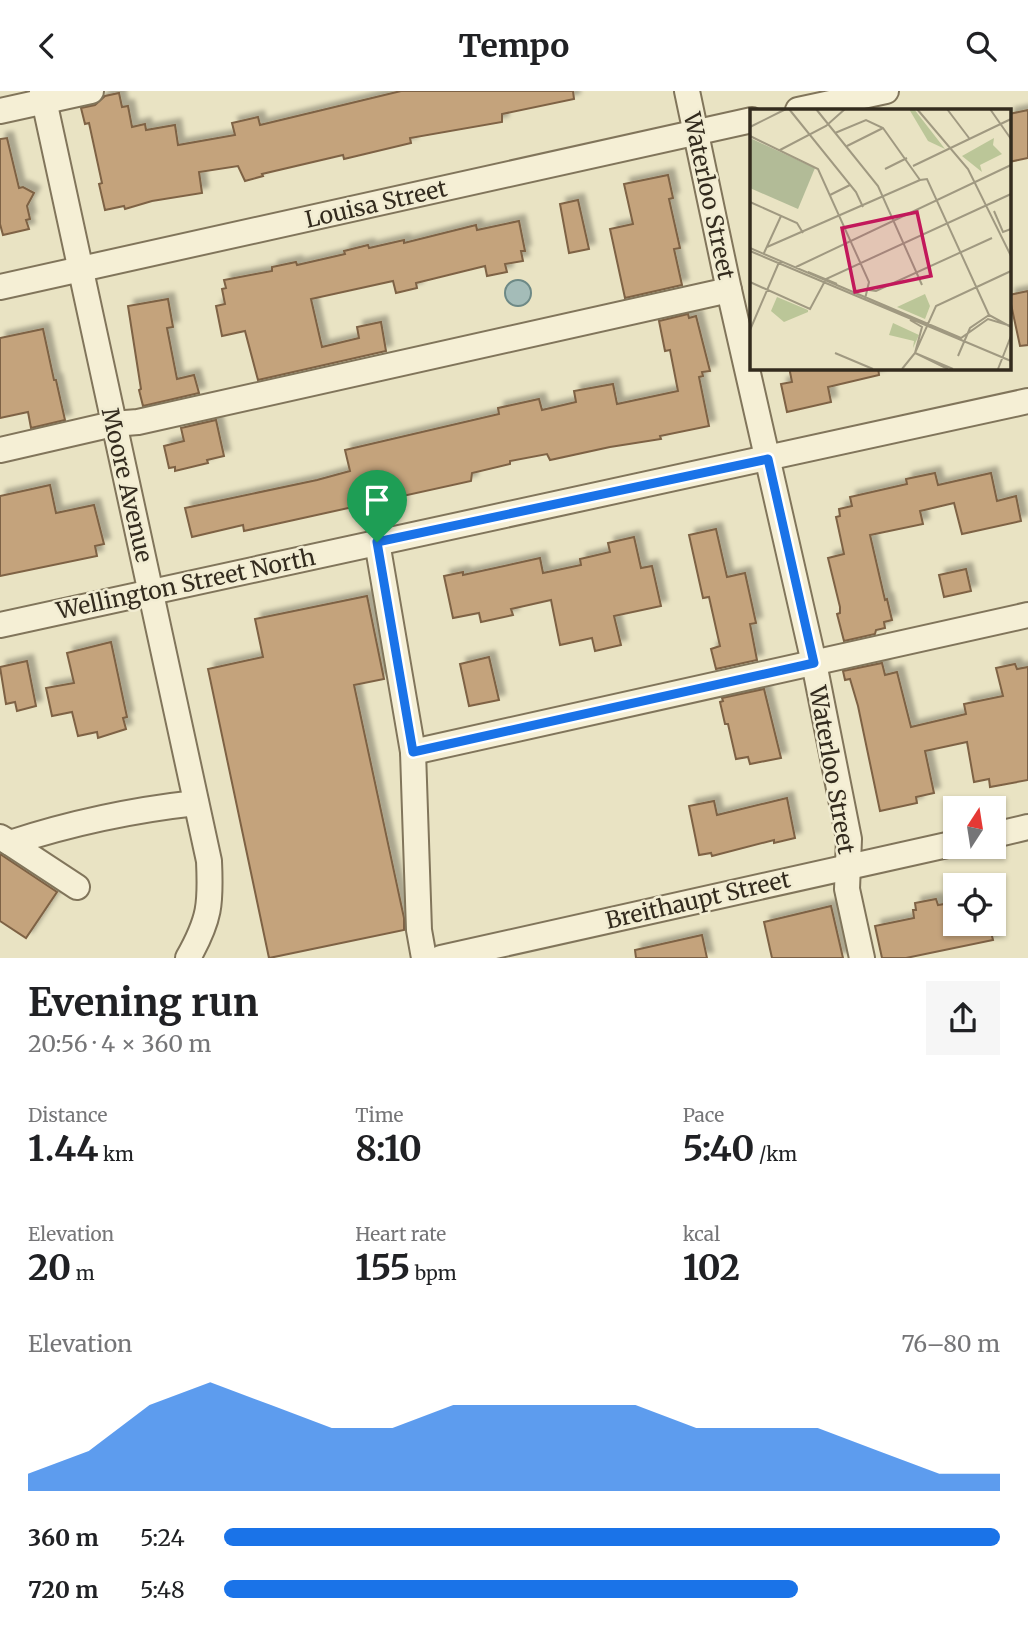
<!DOCTYPE html>
<html lang="en">
<head>
<meta charset="utf-8">
<style>
  body { margin:0; font-family:Merriweather,serif; background:#f6f6f6; color:#202124; height:100vh; display:flex; flex-direction:column; font-size:26px; white-space:nowrap }
  * { box-sizing:border-box; margin:0 }
  p { font-size:23px; color:#757577 }
  .icon { flex:none; width:38px; height:38px; fill:none; stroke:currentColor; stroke-width:2; stroke-linecap:round; stroke-linejoin:round }
  .map { position:relative; height:867px; overflow:hidden }
  .details { display:flex; flex-direction:column; background:#fff; flex:1 }
  .details>* { flex:none }
  .needle { width:46px; rotate:12deg }
  .controls { position:absolute; left:943px; top:705px; display:grid; gap:14px }
  .controls a { display:grid; place-items:center; width:63px; height:63px; border-radius:0px; background:#fff; box-shadow:0 2px 5px #0004; font-size:35px }
  .pin { position:absolute; display:grid; place-items:center; width:60px; height:60px; color:#fff; margin:-72px -30px; border-radius:50% 50% 50% 0; rotate:-45deg; box-shadow:0 0 7px #0007 }
  .pin .icon { rotate:45deg }
  .round { display:grid; place-items:center; flex:none; width:74px; height:74px; border-radius:0px; background:#f6f6f6 }
  .overview { display:flex; align-items:center; justify-content:space-between; height:119px; padding:0 28px }
  h1 { font-size:38px; font-weight:700; line-height:52px }
  .stats { display:grid; grid-template-columns:repeat(3,1fr); gap:10px; height:119px; padding:7px 28px }
  .stats div { display:grid; align-content:center }
  .stats b { font-size:35px; font-weight:700 }
  .stats small { font-size:19px; font-weight:400 }
  .stats p { font-size:19px }
  .chart { height:196px; padding:14px 28px }
  .chart p { display:flex; justify-content:space-between }
  .chart svg { width:100%; height:126px; margin-top:7px; fill:#1a73e8; opacity:.7 }
  ul { padding:0 28px; list-style:none; font-size:23px }
  li { display:grid; grid-template-columns:112px 84px 1fr; align-items:center; height:52px }
  li i { height:18px; border-radius:9px; background:#1a73e8 }
  header { display:flex; justify-content:space-between; align-items:center; height:91px; padding:0 28px; background:#fff; font-size:32px; font-weight:700 }
  .map>svg:first-child { display:block }
</style>
</head>
<body>
<header><svg class="icon" aria-label="back" viewBox="0 0 24 24"><path d="M15 5l-7 7 7 7"/></svg>Tempo<svg class="icon" aria-label="search" viewBox="0 0 24 24"><circle cx="10" cy="10" r="6"/><path d="M15 15l6 6"/></svg></header>
<div class="map">
<svg width="1028" height="867" viewBox="0 0 1028 867">
  <defs>
    <filter id="shadow"><feDropShadow dx="6" dy="-6" stdDeviation="2" flood-color="#0004"/></filter>
  </defs>
  <rect width="100%" height="100%" fill="#e9e3c3"/>
  <circle fill="#a4bcb8" stroke="#6d8986" stroke-width="2" cx="518" cy="202" r="13"/>
  <g fill="#c4a37c" stroke="#7e6244" stroke-width="2" filter="url(#shadow)">
    <polygon points="401,0 573,0 574,8 502,23 502,31 410,47 411,52 344,68 343,64 262,83 263,85 245,90 238,75 199,81 202,102 152,110 125,118 124,115 105,119 99,93 102,92 89,32 85,33 81,17 95,14 105,5 119,2 122,16 128,15 132,36 145,33 146,39 175,34 178,54 235,44 232,32 258,26 260,34"/>
    <polygon points="1028,19 1028,67 1009,71 1009,23"/>
    <polygon points="7,47 19,97 23,96 34,102 27,115 30,128 26,129 29,138 3,144 0,133 0,48"/>
    <polygon points="668,84 673,107 669,108 680,157 674,158 682,194 625,207 610,138 633,133 624,93"/>
    <polygon points="578,109 589,158 569,162 560,113"/>
    <polygon points="519,130 525,160 521,160 523,170 505,173 507,181 487,185 485,175 416,192 417,197 396,202 393,190 311,208 322,256 359,247 357,236 381,231 386,260 258,289 245,240 222,245 216,215 225,213 222,198 226,197 224,189 272,180 272,176 296,171 297,174 345,163 344,160 368,154 369,157 404,149 404,152 476,134 477,139"/>
    <polygon points="1028,200 1028,254 1020,255 1009,204"/>
    <polygon points="168,208 173,236 167,237 177,288 194,284 199,302 143,315 139,299 141,298 128,215"/>
    <polygon points="688,223 689,227 696,225 710,280 702,281 703,285 699,286 709,335 660,345 661,348 610,356 550,369 547,363 510,370 510,373 472,382 471,390 244,440 243,434 192,446 185,417 317,389 350,380 345,359 499,323 498,317 539,308 542,319 576,311 574,300 613,293 617,313 678,300 670,259 665,260 659,230"/>
    <polygon points="43,238 54,289 56,289 65,329 31,337 28,321 0,327 0,247"/>
    <polygon points="789,276 878,276 879,284 828,296 831,311 787,321 781,293 792,291"/>
    <polygon points="216,329 224,365 207,369 208,372 175,380 175,376 169,377 164,355 184,350 181,337"/>
    <polygon points="935,382 938,394 991,382 997,410 1016,405 1021,430 962,443 954,412 920,420 923,433 870,444 885,509 887,508 892,529 884,531 885,537 876,539 875,543 844,550 837,523 840,522 840,516 828,467 844,463 836,426 840,425 839,418 852,415 850,406 907,393 906,388"/>
    <polygon points="50,394 56,422 94,414 104,453 95,455 97,465 0,485 0,405"/>
    <polygon points="716,438 727,486 745,482 756,532 750,533 757,569 716,578 711,558 720,555 709,506 703,507 689,444"/>
    <polygon points="634,446 641,477 652,475 661,515 614,525 621,554 595,560 592,547 560,554 551,509 511,518 513,524 481,531 479,522 453,527 444,485 463,481 463,484 540,467 543,482 581,474 580,468 610,461 608,452"/>
    <polygon points="966,478 971,500 944,506 939,484"/>
    <polygon points="367,505 384,588 354,594 404,827 404,839 269,867 208,578 263,566 255,528"/>
    <polygon points="111,551 127,626 123,627 126,638 98,647 97,641 78,645 72,621 52,625 46,597 74,592 67,562"/>
    <polygon points="489,566 499,609 469,615 460,573"/>
    <polygon points="27,570 36,615 17,620 15,611 6,613 0,576"/>
    <polygon points="882,572 885,584 897,581 911,636 966,623 964,613 1003,605 996,577 1015,573 1017,578 1028,576 1028,689 990,696 989,688 974,691 967,651 925,660 934,702 916,706 917,712 880,720 858,615 850,588 845,589 843,580"/>
    <polygon points="764,598 781,667 750,673 748,666 736,668 728,633 725,633 720,611 723,610 722,607"/>
    <polygon points="787,707 795,747 774,752 774,749 712,765 711,762 699,764 689,715 714,710 717,724"/>
    <polygon points="0,763 57,801 26,847 0,830"/>
    <polygon points="936,808 938,814 956,811 956,833 989,833 993,849 906,867 882,867 875,835 914,827 913,819 916,819 915,812"/>
    <polygon points="831,815 843,867 772,867 764,831"/>
    <polygon points="702,844 707,867 636,867 635,859"/>
  </g>
  <g fill="none" stroke-linecap="round" stroke-linejoin="round">
    <g stroke="#81755b" stroke-width="28">
      <g id="minor">
        <path d="M42,0L209,770C211,813 210,828 188,867"/>
        <polyline points="687,0 729,199 814,572 849,748 847,798 862,867"/>
        <polyline points="798,19 886,0"/>
        <polyline points="0,20 91,0"/>
        <polyline points="0,196 752,29"/>
        <polyline points="0,359 113,333 138,331 729,199"/>
        <polyline points="377,451 413,661 419,839 424,867"/>
        <polyline points="0,534 1028,310"/>
        <polyline points="413,661 1028,524"/>
        <polyline points="994,744 1028,736"/>
        <path d="M0,746L10,752C71,732 132,719 196,712"/>
        <polyline points="10,752 77,796"/>
        <polyline points="441,867 956,752"/>
      </g>
    </g>
    <use href="#minor" stroke="#f5efd5" stroke-width="24"/>
  </g>
  <g fill="none" stroke-linecap="round" stroke-linejoin="round">
    <g stroke="#fff" stroke-width="14">
      <polygon id="route" points="768,368 814,572 413,661 377,451"/>
    </g>
    <use href="#route" stroke="#1a73e8" stroke-width="9"/>
  </g>
  <g text-anchor="middle" stroke-width="5" stroke-linejoin="round" paint-order="stroke">
    <g font-size="23" fill="#332b1e" stroke="#f1ecd2">
      <text transform="translate(709 105) rotate(78)" y="8">Waterloo Street</text>
      <text transform="translate(376 113) rotate(-13)" y="8">Louisa Street</text>
      <text transform="translate(127 394) rotate(77)" y="8">Moore Avenue</text>
      <text transform="translate(186 493) rotate(-12)" y="8">Wellington Street North</text>
      <text transform="translate(832 679) rotate(80)" y="8">Waterloo Street</text>
      <text transform="translate(698 809) rotate(-13)" y="8">Breithaupt Street</text>
    </g>
  </g>
  <g transform="translate(750 18)">
    <rect width="261" height="261" fill="#e9e3c3"/>
    <path d="M159,0H164L195,40L178,32ZM244,29L243,36L252,45L230,56L232,63L212,47ZM175,185L180,197L175,210L147,198ZM27,188L58,201V203L34,213L21,202ZM143,214L169,226L163,239L164,232L139,226Z" fill="#bbc698"/>
    <path d="M0,29L65,59L48,100L0,79Z" fill="#b2bb97"/>
    <path fill="none" stroke="#a09981" stroke-width="2" d="M39,0L106,83L113,98M66,0L128,77L172,176M167,0L218,60L261,147M197,0L219,29M240,0L261,30M0,18L36,0M85,24L116,11L133,19L170,71M0,27L68,60L119,173L115,190M97,37L133,19M30,41L76,17L95,0M163,57L261,10M135,60L157,49M170,71L177,70L239,206L261,218M80,86L100,76M0,93L47,114L53,124M244,102L253,123L261,120M17,138L170,71M0,139L211,229L238,210L261,217M0,142L261,252M14,144L31,107M46,158L261,56M58,163L87,175M0,173L60,200L76,170L261,85M119,181L126,182L242,129M160,211L172,218L165,244L198,260M0,221L30,151M85,244L123,260M165,244L203,260M208,247L220,219L239,206M152,260L165,244L186,197L261,162M248,260L261,227"/>
    <path fill="#c2185b" fill-opacity="0.15" stroke="#c2185b" stroke-width="3.5" d="M167,103L181,167L105,183L92,119Z"/>
    <rect width="261" height="261" fill="none" stroke="#332b1e" stroke-width="3.5"/>
  </g>
</svg>
<div class="controls">
<a><svg class="needle" viewBox="-14 -14 28 28"><path d="M0-13l5 13h-10z" fill="#e53935"/><path d="M0 13l5-13h-10z" fill="#757577"/></svg></a>
<a><svg class="icon" aria-label="locate" viewBox="0 0 24 24"><circle cx="12" cy="12" r="6"/><path d="M12 2v4M12 18v4M2 12h4M18 12h4"/></svg></a>
</div>
<div class="pin" style="left:377px;top:451px;background:#1e9e55"><svg class="icon" aria-label="arrive" viewBox="0 0 24 24"><path d="M6 21V4h12l-3 4 3 4H6"/></svg></div>
</div>
<section class="details">
<div class="overview"><div><h1>Evening run</h1><p>20:56 · 4 × 360 m</p></div><a class="round"><svg class="icon" aria-label="share" viewBox="0 0 24 24"><path d="M12 15V3M7 8l5-5 5 5M5 13v7h14v-7"/></svg></a></div>
<div class="stats">
<div><p>Distance</p><b>1.44<small> km</small></b></div>
<div><p>Time</p><b>8:10</b></div>
<div><p>Pace</p><b>5:40<small> /km</small></b></div>
</div>
<div class="stats">
<div><p>Elevation</p><b>20<small> m</small></b></div>
<div><p>Heart rate</p><b>155<small> bpm</small></b></div>
<div><p>kcal</p><b>102</b></div>
</div>
<div class="chart"><p><span>Elevation</span>76–80 m</p>
<svg viewBox="0 0 160 44" preserveAspectRatio="none"><path d="M0 44V38L10 30L20 14L30 6L40 14L50 22L60 22L70 14L80 14L90 14L100 14L110 22L120 22L130 22L140 30L150 38L160 38V44z"/></svg>
</div>
<ul>
<li><b>360 m</b>5:24<i style="width:100%"></i></li>
<li><b>720 m</b>5:48<i style="width:74%"></i></li>
</ul>
</section>
</body>
</html>
